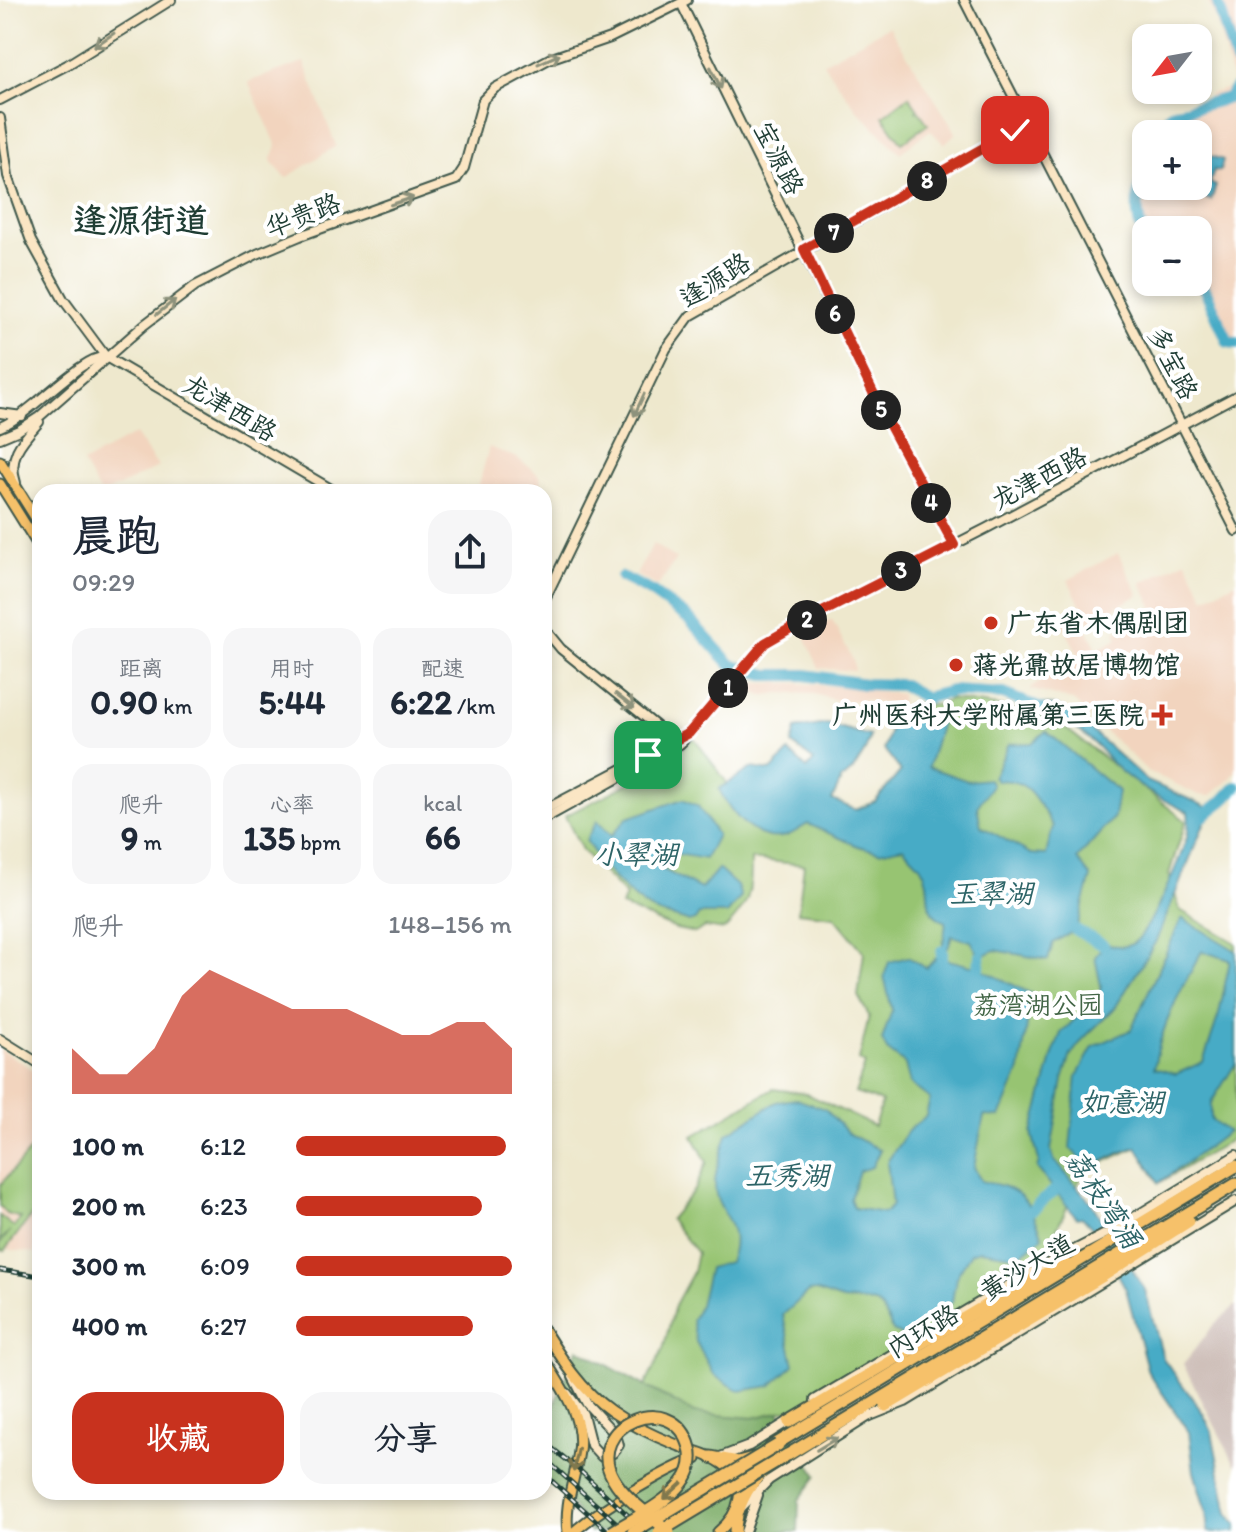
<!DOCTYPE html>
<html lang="zh">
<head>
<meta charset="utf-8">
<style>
  body { margin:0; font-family:Itim,"LXGW WenKai TC",sans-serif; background:#f6f6f7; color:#1f2937; height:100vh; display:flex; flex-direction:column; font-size:30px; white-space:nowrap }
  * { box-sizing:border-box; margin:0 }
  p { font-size:26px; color:#747a83 }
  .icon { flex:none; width:44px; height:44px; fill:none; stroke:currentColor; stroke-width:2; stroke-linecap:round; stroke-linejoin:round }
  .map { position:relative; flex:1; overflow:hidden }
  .panel { position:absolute; left:32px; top:484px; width:520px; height:1016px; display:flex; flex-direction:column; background:#fff; border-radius:24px; box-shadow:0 4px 12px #0003 }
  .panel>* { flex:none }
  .needle { width:52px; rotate:239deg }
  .tools { position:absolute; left:1132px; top:24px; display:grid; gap:16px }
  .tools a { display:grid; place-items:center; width:80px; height:80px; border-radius:16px; background:#fff; box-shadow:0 4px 12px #0003; font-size:40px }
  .pin { position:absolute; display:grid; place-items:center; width:68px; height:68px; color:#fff; margin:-34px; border-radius:16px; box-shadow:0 4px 12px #0006 }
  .km { position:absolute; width:40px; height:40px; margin:-20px; border-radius:50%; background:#222; color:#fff; font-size:22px; line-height:40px; text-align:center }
  .round { display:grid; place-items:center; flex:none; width:84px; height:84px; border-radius:24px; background:#f6f6f7 }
  .head { display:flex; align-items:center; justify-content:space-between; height:136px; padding:0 40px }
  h1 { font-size:44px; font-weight:700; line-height:60px }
  .figures { display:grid; grid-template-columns:repeat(3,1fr); gap:12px; height:136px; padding:8px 40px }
  .figures div { display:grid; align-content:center; border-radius:20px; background:#f6f6f7; text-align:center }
  .figures b { font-size:34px; font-weight:700 }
  .figures small { font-size:22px; font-weight:400 }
  .figures p { font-size:22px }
  .chart { height:224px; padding:16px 40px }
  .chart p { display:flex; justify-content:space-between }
  .chart svg { width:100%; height:144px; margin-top:8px; fill:#c8321e; opacity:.7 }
  .action { display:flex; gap:16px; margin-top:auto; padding:16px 40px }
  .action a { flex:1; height:92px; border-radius:24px; background:#c8321e; color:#fff; font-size:32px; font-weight:700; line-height:92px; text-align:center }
  .action a+a { background:#f6f6f7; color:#1f2937 }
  ul { padding:0 40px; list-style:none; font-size:26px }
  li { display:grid; grid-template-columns:128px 96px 1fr; align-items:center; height:60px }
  li i { height:20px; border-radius:10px; background:#c8321e }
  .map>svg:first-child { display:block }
</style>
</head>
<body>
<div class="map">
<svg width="1236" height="1532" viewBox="0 0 1236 1532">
  <rect width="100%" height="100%" fill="#fff"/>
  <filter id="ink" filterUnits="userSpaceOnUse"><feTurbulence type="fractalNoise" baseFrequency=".0125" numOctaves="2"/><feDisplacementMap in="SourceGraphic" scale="16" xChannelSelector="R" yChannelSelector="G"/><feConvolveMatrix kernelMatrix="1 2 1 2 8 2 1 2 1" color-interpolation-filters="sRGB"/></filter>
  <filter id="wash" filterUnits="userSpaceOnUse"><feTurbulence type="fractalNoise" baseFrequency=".006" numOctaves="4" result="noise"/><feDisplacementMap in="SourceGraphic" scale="32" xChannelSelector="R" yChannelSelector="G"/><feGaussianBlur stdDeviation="1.8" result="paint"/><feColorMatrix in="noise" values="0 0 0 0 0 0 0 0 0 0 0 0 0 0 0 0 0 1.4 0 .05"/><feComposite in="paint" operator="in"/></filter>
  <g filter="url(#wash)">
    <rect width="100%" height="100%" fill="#eee8cd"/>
    <g fill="#f2d4be">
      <polygon points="1207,0 1236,0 1236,340 1230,339 1205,281 1198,254 1198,230 1149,230 1143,216 1147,186 1198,186 1198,134 1167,134 1171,124 1189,114 1214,108 1209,94 1229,88 1233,83 1216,19"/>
      <polygon points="889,26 956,133 944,144 930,130 900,153 857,110 823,63"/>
      <polygon points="304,62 336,146 286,178 271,161 277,146 248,82"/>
      <polygon points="135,434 158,467 107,492 99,492 83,463"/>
      <polygon points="489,447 517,458 531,468 540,476 542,492 477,492"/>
      <polygon points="653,544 676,559 658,586 636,575"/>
      <polygon points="1118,553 1139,595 1089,622 1068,580"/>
      <polygon points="1186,560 1205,598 1236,582 1236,770 1231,778 1209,796 1199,795 1148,771 1073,701 1030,689 1061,667 1118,639 1115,632 1155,611 1141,583"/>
      <polygon points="1080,614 1096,647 1079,656 1062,623"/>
      <polygon points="832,620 854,662 854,671 819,668 804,634"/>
      <polygon points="759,683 793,683 858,688 901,694 902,703 889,705 867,700 839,701 814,694 778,693 766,696 749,691 753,685"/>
      <polygon points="0,1049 40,1074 40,1232 34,1253 0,1248"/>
    </g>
    <polygon fill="#cfc0ba" points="1236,1305 1236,1466 1183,1364 1213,1326"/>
    <g fill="#97c472" stroke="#5b8053" stroke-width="2">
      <polygon points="909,96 918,109 916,111 918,110 928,124 902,143 883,116"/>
      <path d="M949,699L1004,707L1056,721L1186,821L1169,874L1180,910L1236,943V1137L1159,1183L1137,1147L1084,1171L1042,1260L803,1406L753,1418L694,1414L645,1386L663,1349L675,1305L693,1272L697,1253L670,1219L695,1189L707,1162L693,1136L773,1089L805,1093L874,1126L882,1102L855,1093L865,1064L859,1060L869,1016L858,996L864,952L834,916L798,912L804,865L751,859C751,895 750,904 724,930L705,927L695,933L676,929L621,906L626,896L582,850L565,816C608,793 659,773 694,738L728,784L752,768L771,771L789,752L807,769L814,761L792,744L796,729L827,724L870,736L865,751L853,770L841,780L832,800L856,810L875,802L901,771L884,749L892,723L888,713L911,704L939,705Z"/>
      <polygon points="40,1139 40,1205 4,1251 0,1250 0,1244 10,1231 0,1241 0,1216 14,1227 21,1218 7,1214 0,1206 0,1185"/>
    </g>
    <path fill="#79aa64" stroke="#4c744c" stroke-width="2" d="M578,1349L694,1413L753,1418L779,1412L817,1476L799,1500L798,1532H590C578,1512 564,1492 544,1479V1413L550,1415Z"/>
    <g fill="#47abc6" stroke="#33747d" stroke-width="2" fill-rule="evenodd">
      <polygon points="1204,154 1223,160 1220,171 1214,170 1210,183 1216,186 1211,200 1184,192 1186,186 1198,186 1198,155 1204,165 1208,163"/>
      <path d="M1028,702L1055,706L1072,713L1147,781L1205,806L1210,817L1206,819L1156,941L1115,1008L1084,1038L1071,1055L1063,1080L1051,1150L1054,1160L1090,1201L1145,1290L1163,1358L1203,1413L1212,1432L1228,1513L1236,1524V1532H1208L1206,1512L1194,1472L1189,1432L1148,1372L1126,1289L1095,1231L1082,1217L1077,1218L1037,1168L1039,1161L1032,1133L1053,1054L1061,1033L1099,995L1101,986L1095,957C1111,933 1113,953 1132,944C1148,937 1181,856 1187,837C1189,829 1189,820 1188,812C1163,800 1135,786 1115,766C1109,760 1104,753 1098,747C1078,726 1056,718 1028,711Z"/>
      <path d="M944,712L928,767L968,781L989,779L992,785L977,807L981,826L1031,854L1046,855L1053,826C1037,802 1030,777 997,781L993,777L1009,744L1032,743L1046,731L1118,791L1114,817L1077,859L1091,877L1076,930L1053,943L1048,960L995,950L980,957L971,941L952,936L948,948L942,951L946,922C917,909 936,891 921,867C916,860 908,854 903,847L879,852L858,846L808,824C802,827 793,834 786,836C756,845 730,813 719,789L752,768L771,771L789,752L807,769L814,761L792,744L796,729L827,724L870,736L865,751L853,770L841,780L832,800L856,810L875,802L901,771L884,749L892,723L888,713Z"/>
      <path d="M683,799L698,806L717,835L705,859L672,853L662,869L701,889L718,869L737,886L741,897L727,914H699L695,920L689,922C680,918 674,917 665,915C636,908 600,865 586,840L597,821L611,836L627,818Z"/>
      <path d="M1182,918L1236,951V1063L1211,1103V1119L1228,1132L1159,1183L1137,1147C1120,1150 1106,1162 1088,1167L1070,1148L1077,1076L1093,1047L1131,1030ZM1202,951L1230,960L1219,1014L1203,1062L1176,1074L1154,1068C1161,1025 1181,989 1202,951Z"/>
      <path d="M908,957L926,968L937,957L979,968L1032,994L1020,1070L1000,1117L984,1116L974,1167L981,1181C1024,1189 1027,1198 1043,1237L1019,1256L979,1250L971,1253L956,1277L952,1302L946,1309L903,1336L893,1331L882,1309L875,1303L842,1300L816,1291L808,1292L783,1315L794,1365L770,1386L740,1391L714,1375L696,1342L692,1320L700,1305L709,1268L729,1262C745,1221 714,1215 715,1184C715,1168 723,1149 727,1134L776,1102L796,1099L825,1109L849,1134L880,1150L872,1167L859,1171L850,1199L854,1208L885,1213L892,1205L887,1162L908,1131L926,1116L930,1099L910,1084L905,1064L887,1050L882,1040L892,1010L884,976L889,962Z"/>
    </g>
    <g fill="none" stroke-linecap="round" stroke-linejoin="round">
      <g stroke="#47abc6" stroke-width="12">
        <polyline points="1217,0 1236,62"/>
        <polyline points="1160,134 1171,114 1228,98 1236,88"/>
        <path d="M1146,165C1138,189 1132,217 1146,239"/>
        <polyline points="1198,273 1228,342 1236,343"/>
        <polyline points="622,577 650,591 688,618 731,665 768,675 805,675 865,684 903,685 925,698 952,691 1003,694 1041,709"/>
        <polyline points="1202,817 1224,800 1236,787"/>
        <polyline points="1076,930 1103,945"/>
        <polyline points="942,958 942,951"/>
        <polyline points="979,968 980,957"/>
        <polyline points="1032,1210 1060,1186"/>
      </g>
    </g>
  </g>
  <g filter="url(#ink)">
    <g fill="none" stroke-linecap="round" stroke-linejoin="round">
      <g stroke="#3e574b" stroke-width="12">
        <g id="secondary">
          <polyline points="964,0 1236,531"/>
          <polyline points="681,3 881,409 954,545"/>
          <polyline points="0,100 67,65 171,0"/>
          <polyline points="0,118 8,176 31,241 63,299 106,357 336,492"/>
          <polyline points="0,413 22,416"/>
          <path d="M0,427C31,415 82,355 105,357"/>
          <polyline points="0,438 19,430 39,417 144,325 195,286 257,254 300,236 456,180 464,168 483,100 495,88 549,59 610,38 687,0"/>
          <path d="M16,483C7,456 22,441 39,422"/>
          <polyline points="544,601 666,349 690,316 1028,123"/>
          <polyline points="544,624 547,632 561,649 666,734 683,741"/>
          <polyline points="544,810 656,751 662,741 658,729"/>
          <polyline points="544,819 680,744 765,643 777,635 987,528 1236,396"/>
          <polyline points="0,1039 40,1064"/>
          <polyline points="567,1393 583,1414 591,1445 602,1457 613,1453 619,1445 616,1435 587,1404 573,1377"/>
          <polyline points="815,1400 1029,1273 1113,1230 1236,1155"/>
          <polyline points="870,1416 905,1402 1236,1201"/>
          <polyline points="720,1457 749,1446 792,1419"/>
          <polyline points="740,1509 769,1480 871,1415"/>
          <polyline points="745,1532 758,1495"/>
        </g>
      </g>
      <g stroke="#3e574b" stroke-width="13">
        <g id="primary">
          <polyline points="0,461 40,525"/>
          <polyline points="0,484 40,548"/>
          <path d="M544,1330C563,1361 581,1390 611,1411C631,1425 654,1436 677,1445C692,1451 710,1454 723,1464C750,1484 740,1514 718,1532"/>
          <path d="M544,1359C561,1386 584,1417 579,1451C575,1479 564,1504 568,1532"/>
          <path d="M574,1532C595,1512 669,1467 696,1459"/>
        </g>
      </g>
      <g stroke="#3e574b" stroke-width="15">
        <g id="highway">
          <polyline points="886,1406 1103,1276 1189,1221"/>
          <polyline points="789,1422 991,1302 1065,1263"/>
          <polyline points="771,1447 1236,1166"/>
          <polyline points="711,1457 738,1462 753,1458"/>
          <polyline points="781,1459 1236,1184"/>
          <path d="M735,1532C735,1510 747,1486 764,1471"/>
        </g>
      </g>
      <use href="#secondary" stroke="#fbe6c4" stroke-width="8"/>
      <use href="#primary" stroke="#f6c16b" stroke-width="9"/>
      <use href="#highway" stroke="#f6c16b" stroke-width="11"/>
      <g stroke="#1f3d34" stroke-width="5">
        <g id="rail">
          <polyline points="0,1270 40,1276"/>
          <polyline points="544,1442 577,1468 646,1532"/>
          <polyline points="544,1458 627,1532"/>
          <polyline points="544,1474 609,1532"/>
        </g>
      </g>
      <use href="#rail" stroke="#fff" stroke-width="2" stroke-dasharray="6" stroke-linecap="butt"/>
      <g stroke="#3e574b" stroke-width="15" stroke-linecap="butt">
        <g id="highway-bridge">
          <path d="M612,1532C635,1518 665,1504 682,1483C690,1473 693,1460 690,1448C674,1387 583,1425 613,1478C625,1499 648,1514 666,1529L669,1532"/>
          <polyline points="633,1532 778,1445"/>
          <polyline points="659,1532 787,1455"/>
        </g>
      </g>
      <use href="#highway-bridge" stroke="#f6c16b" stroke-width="11"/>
    </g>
    <defs><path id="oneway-shaft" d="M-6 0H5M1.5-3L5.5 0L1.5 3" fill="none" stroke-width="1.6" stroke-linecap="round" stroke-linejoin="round" transform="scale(2)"/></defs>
    <g stroke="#8d927c">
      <use href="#oneway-shaft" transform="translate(104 40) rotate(146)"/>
      <use href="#oneway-shaft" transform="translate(549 59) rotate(-24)"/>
      <use href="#oneway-shaft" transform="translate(716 78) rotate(64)"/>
      <use href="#oneway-shaft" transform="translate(402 201) rotate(-18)"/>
      <use href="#oneway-shaft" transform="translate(166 307) rotate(-38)"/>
      <use href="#oneway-shaft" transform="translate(639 405) rotate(115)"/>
      <use href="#oneway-shaft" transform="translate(625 701) rotate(38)"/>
      <use href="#oneway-shaft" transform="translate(827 1444) rotate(-31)"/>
    </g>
    <g stroke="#80784d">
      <use href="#oneway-shaft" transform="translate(576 1460) rotate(102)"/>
      <use href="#oneway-shaft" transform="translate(673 1491) rotate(138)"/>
    </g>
  </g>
  <g fill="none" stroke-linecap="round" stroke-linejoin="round" filter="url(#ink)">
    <g stroke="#fff" stroke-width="16">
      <polyline id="route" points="648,755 689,733 765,643 791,628 954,545 881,409 804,249 1015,130"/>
    </g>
    <use href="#route" stroke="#c8321e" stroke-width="10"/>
  </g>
  <g fill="#c8321e" stroke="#fff" stroke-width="3">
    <circle cx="991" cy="623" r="8"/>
    <circle cx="956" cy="665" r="8"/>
    <path d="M1158 703h8v8h8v8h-8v8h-8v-8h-8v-8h8z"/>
  </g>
  <g text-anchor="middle" stroke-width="8" stroke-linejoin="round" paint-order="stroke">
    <g font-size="26" fill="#1f3d34" stroke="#fff">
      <text transform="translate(779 158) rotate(63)" y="9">宝源路</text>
      <text transform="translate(303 215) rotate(-21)" y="9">华贵路</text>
      <text transform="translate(715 280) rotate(-33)" y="9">逢源路</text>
      <text transform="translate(1173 363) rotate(63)" y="9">多宝路</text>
      <text transform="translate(230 408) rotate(31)" y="9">龙津西路</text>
      <text transform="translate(1039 478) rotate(-28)" y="9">龙津西路</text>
      <text transform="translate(1027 1267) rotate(-31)" y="9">黄沙大道</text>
      <text transform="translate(923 1331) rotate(-31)" y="9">内环路</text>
    </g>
    <g font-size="26" font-weight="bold" fill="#1f3d34" stroke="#fff" text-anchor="start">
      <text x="1007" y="632">广东省木偶剧团</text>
      <text x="972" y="674">蒋光鼐故居博物馆</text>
      <text x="1144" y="724" text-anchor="end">广州医科大学附属第三医院</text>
    </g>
    <g font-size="26" fill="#436647" stroke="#fff">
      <text x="1038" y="1014">荔湾湖公园</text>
    </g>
    <g font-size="28" font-style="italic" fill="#2d6467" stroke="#fff">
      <text x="636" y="864">小翠湖</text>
      <text x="991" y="903">玉翠湖</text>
      <text x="1122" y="1112">如意湖</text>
      <text x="787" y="1185">五秀湖</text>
      <text transform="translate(1104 1199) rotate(56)" y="10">荔枝湾涌</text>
    </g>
    <g font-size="34" font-weight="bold" fill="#1f3d34" stroke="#fff">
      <text x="141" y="232">逢源街道</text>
    </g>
  </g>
</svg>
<div class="tools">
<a><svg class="needle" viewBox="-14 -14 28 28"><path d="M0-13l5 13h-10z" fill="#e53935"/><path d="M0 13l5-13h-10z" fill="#747a83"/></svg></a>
<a>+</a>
<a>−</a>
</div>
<div class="pin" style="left:648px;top:755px;background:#1e9e55"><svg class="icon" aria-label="arrive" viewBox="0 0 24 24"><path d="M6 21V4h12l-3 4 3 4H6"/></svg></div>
<div class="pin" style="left:1015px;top:130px;background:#d93025"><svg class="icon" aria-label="check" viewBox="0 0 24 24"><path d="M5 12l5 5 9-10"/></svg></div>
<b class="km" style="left:728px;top:688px">1</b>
<b class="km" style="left:807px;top:620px">2</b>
<b class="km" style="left:901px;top:571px">3</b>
<b class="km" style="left:931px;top:503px">4</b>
<b class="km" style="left:881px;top:410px">5</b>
<b class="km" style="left:835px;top:314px">6</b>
<b class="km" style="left:834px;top:233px">7</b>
<b class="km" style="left:927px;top:181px">8</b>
<section class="panel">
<div class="head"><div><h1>晨跑</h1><p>09:29</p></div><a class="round"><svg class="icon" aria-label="share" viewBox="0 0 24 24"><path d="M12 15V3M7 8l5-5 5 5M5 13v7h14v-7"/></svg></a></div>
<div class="figures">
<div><p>距离</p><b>0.90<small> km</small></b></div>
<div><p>用时</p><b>5:44</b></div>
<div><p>配速</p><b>6:22<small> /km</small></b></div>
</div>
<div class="figures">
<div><p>爬升</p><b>9<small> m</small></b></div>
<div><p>心率</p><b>135<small> bpm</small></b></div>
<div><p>kcal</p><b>66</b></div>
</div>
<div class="chart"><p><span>爬升</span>148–156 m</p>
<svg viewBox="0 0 160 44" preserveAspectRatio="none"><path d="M0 44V30L10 38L20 38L30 30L40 14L50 6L60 10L70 14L80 18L90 18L100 18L110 22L120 26L130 26L140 22L150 22L160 30V44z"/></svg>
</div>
<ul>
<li><b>100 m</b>6:12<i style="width:97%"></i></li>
<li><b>200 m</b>6:23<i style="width:86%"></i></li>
<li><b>300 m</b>6:09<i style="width:100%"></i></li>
<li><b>400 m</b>6:27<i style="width:82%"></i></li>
</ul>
<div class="action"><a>收藏</a><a>分享</a></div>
</section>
</div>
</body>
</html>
